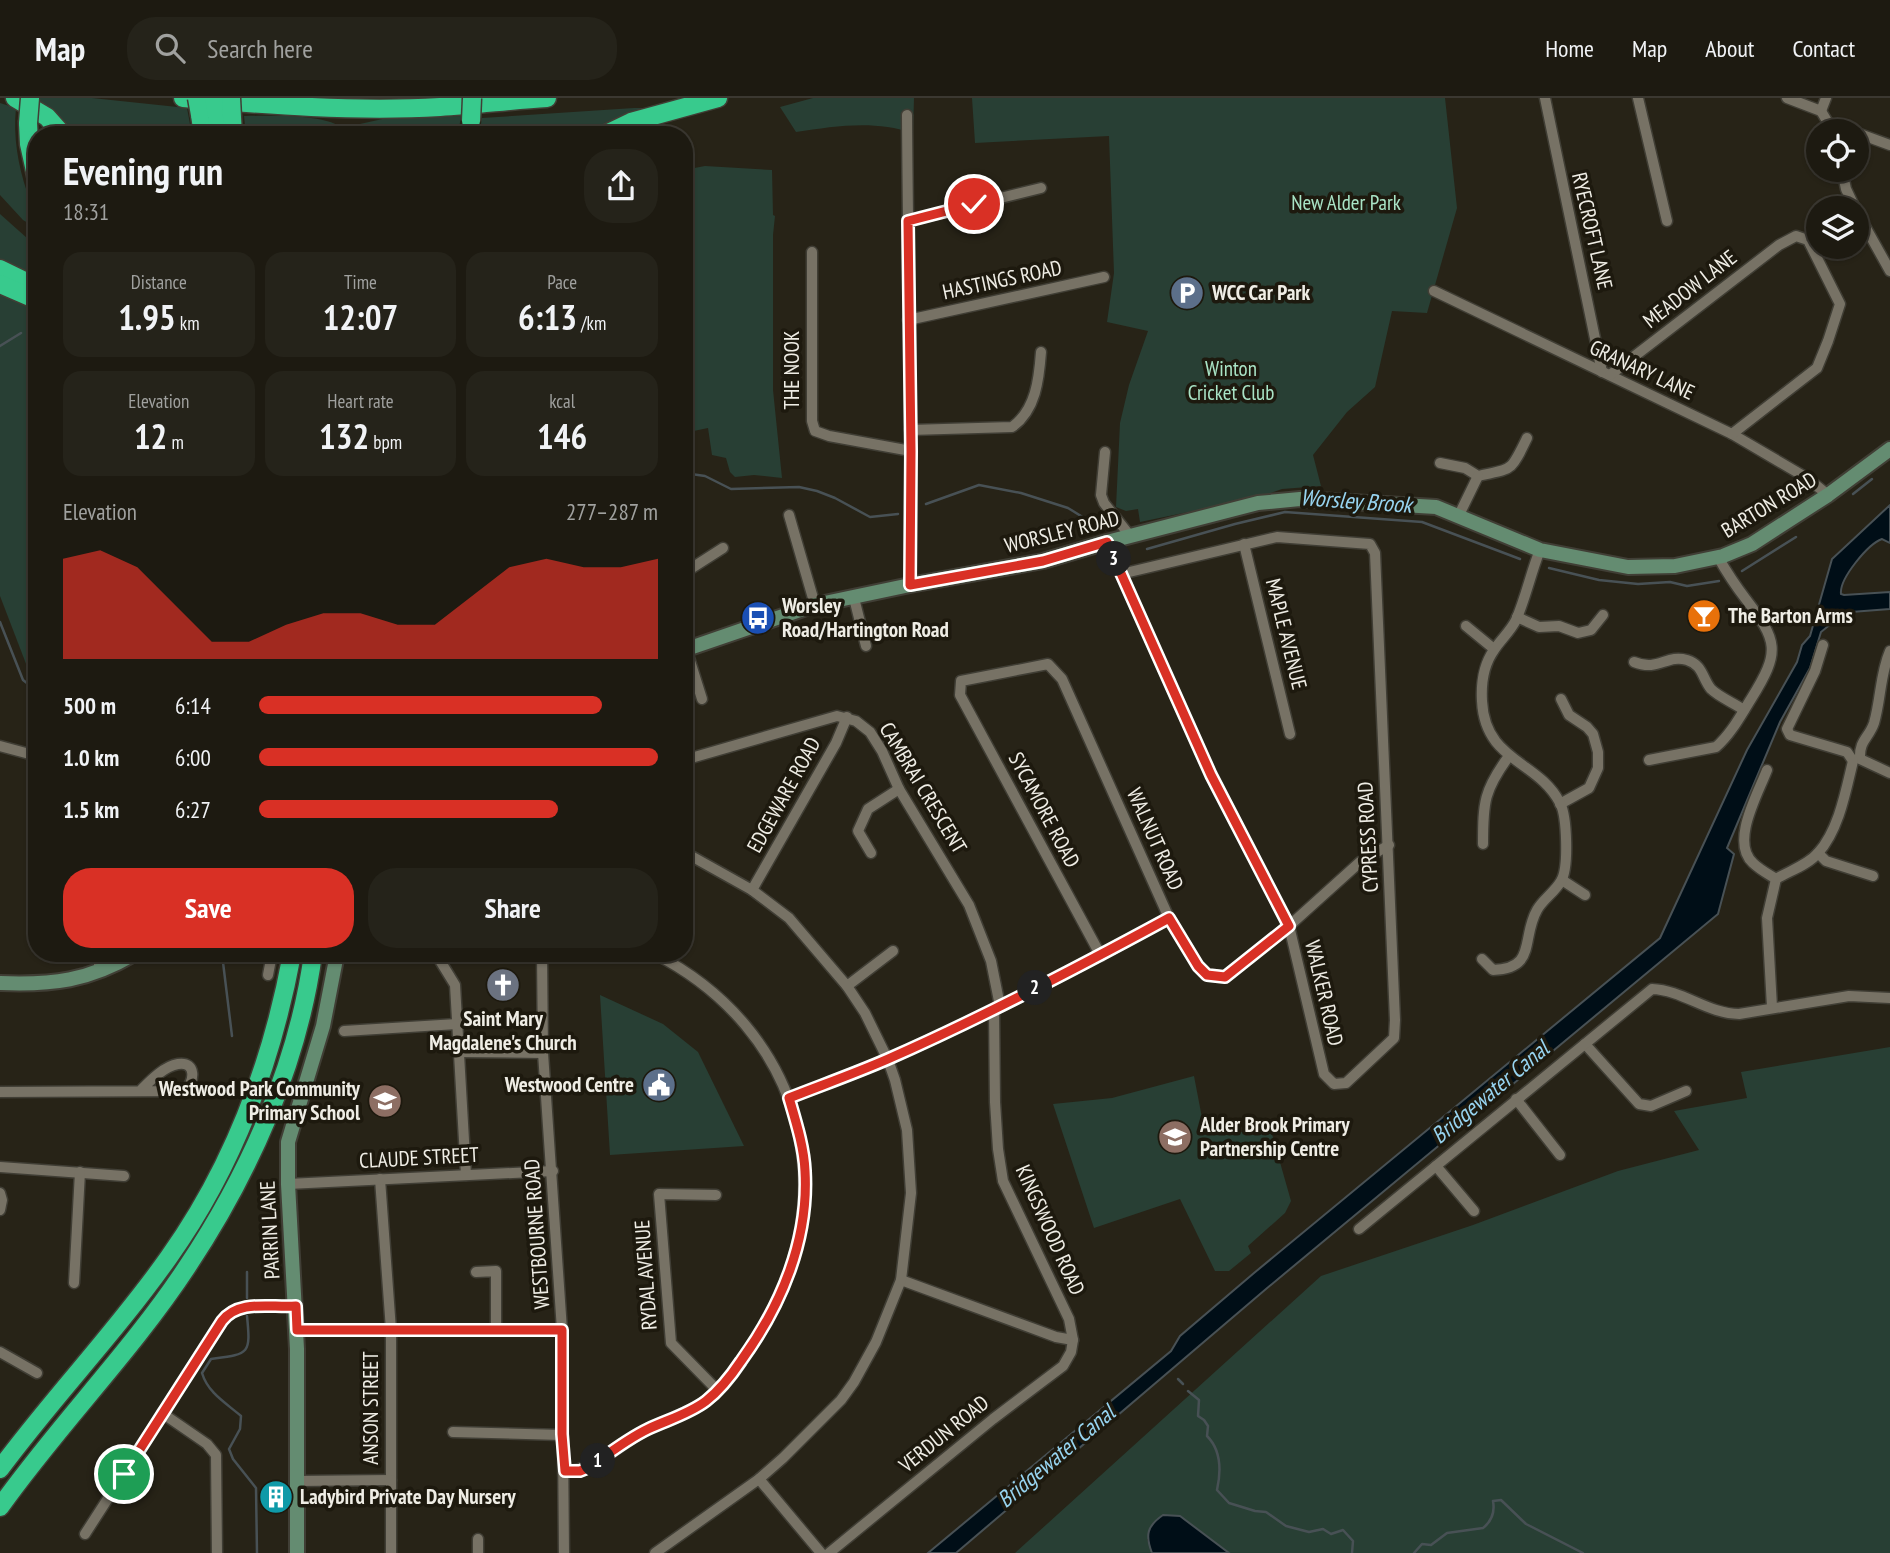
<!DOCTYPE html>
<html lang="en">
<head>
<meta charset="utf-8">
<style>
  body { margin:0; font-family:"PT Sans Narrow",sans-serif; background:#25231a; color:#f1f3f6; height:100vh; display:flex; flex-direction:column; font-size:26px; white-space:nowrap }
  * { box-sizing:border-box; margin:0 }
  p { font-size:23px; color:#a0a19f }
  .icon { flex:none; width:38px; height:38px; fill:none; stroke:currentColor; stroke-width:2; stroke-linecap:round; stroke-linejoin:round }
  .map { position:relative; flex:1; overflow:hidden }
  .sheet { position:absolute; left:28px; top:28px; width:665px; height:836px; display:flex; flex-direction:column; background:#1d1a11; border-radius:28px; box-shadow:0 2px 5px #0004,0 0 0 2px #3b3831 }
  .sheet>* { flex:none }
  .controls { position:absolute; left:1806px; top:21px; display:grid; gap:14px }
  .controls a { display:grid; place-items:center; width:63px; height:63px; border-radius:50%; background:#1d1a11; box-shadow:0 2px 5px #0004,0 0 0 2px #3b3831; font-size:35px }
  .pin { position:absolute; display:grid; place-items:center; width:60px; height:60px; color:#fff; margin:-30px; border:4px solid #fff; border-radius:50%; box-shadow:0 2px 7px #0007 }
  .km { position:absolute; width:35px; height:35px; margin:-18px; border-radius:50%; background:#222; color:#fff; font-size:19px; line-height:35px; text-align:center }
  .round { display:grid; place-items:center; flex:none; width:74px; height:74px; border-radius:28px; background:#25231a }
  .summary { display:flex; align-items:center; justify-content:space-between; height:119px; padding:0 35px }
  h1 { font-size:38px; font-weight:700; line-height:52px }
  .metrics { display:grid; grid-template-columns:repeat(3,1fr); gap:10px; height:119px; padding:7px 35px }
  .metrics div { display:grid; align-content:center; border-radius:18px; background:#25231a; text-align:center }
  .metrics b { font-size:35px; font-weight:700 }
  .metrics small { font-size:19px; font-weight:400 }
  .metrics p { font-size:19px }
  .chart { height:196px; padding:14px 35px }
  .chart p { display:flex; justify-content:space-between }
  .chart svg { width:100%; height:126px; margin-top:7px; fill:#d93025; opacity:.7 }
  .primary-button { display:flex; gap:14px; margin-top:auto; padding:14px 35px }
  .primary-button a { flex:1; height:80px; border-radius:28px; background:#d93025; color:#fff; font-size:28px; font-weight:700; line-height:80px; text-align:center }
  .primary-button a+a { background:#25231a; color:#f1f3f6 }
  ul { padding:0 35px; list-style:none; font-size:23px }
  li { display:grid; grid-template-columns:112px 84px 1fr; align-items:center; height:52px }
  li i { height:18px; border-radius:9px; background:#d93025 }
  header { display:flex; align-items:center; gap:42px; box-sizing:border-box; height:98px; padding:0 35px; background:#1d1a11; border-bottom:2px solid #3b3831 }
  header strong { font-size:33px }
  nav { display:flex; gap:38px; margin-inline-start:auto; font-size:24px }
  .search { width:490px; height:63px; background:#25231a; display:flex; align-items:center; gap:18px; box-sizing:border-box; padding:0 24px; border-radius:28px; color:#a0a19f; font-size:26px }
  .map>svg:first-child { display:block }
</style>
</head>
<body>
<header>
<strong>Map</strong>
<div class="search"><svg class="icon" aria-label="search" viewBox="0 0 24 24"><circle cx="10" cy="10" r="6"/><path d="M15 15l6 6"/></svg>Search here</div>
<nav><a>Home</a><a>Map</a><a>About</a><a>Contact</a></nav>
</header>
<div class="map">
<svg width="1890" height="1455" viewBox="0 0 1890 1455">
  <rect width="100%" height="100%" fill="#272317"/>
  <g fill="#283f34">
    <polygon points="38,0 92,0 187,10 192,37 71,37 37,6"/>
    <path d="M813,0H914L913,35C874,22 836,28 796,34L780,9Z"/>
    <polygon points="972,0 1445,0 1457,110 1427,215 1392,213 1375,289 1347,314 1313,357 1321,388 1282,391 1256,400 1140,424 1138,411 1126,413 1116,409 1120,325 1129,287 1148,233 1107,224 1114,175 1109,38 975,45"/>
    <path d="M0,5L16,10C13,38 18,67 27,94C31,105 37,114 37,126L33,128L23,122L0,97Z"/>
    <polygon points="634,10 646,10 609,24 587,37 479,37 482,20"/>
    <path d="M244,18C268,18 334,14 347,35L351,34V28L387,20L461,18L458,37H246Z"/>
    <polygon points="705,68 772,72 773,117 775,118 773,137 773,292 782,380 754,377 735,379 730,374 726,360 712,357 708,330 684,335 684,72"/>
    <polygon points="0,116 37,149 37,179 0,161"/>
    <polygon points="0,195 37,211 37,586 33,584 0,498"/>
    <polygon points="600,897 663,926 698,954 744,1048 610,1057"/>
    <polygon points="1890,949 1890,1455 1229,1455 1210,1442 1147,1441 1152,1455 1015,1455 1321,1178 1473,1127 1618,1073 1699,1052 1674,1013 1747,1000 1741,974"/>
    <path d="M1194,978L1203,1025C1228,1040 1243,1034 1270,1029L1291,1103L1285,1115L1248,1148L1251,1155L1229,1173H1215L1180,1101L1094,1130L1053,1006L1112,1000Z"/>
  </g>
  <g fill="#000e17" stroke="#485155" stroke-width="2">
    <path d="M1890,407V445L1882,441C1868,446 1839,481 1841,496L1844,497L1890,494V511L1851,514L1842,517L1821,534L1810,570L1780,624L1727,750L1734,756L1718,816L1266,1191L956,1455H928L1171,1253L1180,1238L1254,1175L1660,840L1747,652L1797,564L1802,547L1810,538L1832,461Z"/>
    <path d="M1163,1417L1180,1418L1229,1455H1152C1145,1437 1147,1428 1163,1417Z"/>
  </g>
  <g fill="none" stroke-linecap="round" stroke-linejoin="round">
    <g stroke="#485155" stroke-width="2.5">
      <polyline points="0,248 21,235"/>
      <polyline points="684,375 705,378 731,391 799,389 817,393 835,400 870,419 898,416"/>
      <polyline points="1853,396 1872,381"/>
      <polyline points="926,406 979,387 1021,395 1068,410 1102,431"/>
      <polyline points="1147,451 1235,426 1285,414 1422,424 1520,461"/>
      <polyline points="1549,470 1599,482 1638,486 1670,484 1687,488 1719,483"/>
      <polyline points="1742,473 1796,439"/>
      <polyline points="0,524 23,582 37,593"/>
      <polyline points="222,856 232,938"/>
      <polyline points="247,1174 247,1200"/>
      <path d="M247,1218C251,1257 249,1256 211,1261L202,1275C208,1295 226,1305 241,1318L240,1331L229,1351L233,1361L256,1390L257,1455"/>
      <polyline points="1178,1281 1183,1286"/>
      <path d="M1188,1293L1199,1302L1198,1318L1204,1322L1208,1328L1207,1338C1222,1353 1221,1374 1217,1392L1229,1405L1255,1413L1266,1414L1286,1428L1309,1434L1323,1431L1331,1436L1343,1432L1353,1443L1352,1455"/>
      <path d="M1414,1455L1422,1446L1431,1447L1447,1435L1483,1430C1492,1423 1495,1414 1493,1403L1501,1402L1526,1426L1583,1455"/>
    </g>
    <g stroke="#403e35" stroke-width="13">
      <g id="street">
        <polyline points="1545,0 1602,274"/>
        <polyline points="1638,0 1667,123"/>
        <polyline points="1787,0 1821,13"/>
        <polyline points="1821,13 1833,33"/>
        <polyline points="1821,13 1826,0"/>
        <path d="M907,17C908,173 912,330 910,487"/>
        <polyline points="1831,26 1851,33"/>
        <polyline points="1857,35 1890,47"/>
        <polyline points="1842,72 1846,91 1855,110"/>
        <polyline points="1857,114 1890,173"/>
        <polyline points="908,123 1041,90"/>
        <polyline points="812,154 812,323 815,333 829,338 911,353"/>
        <polyline points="1434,193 1732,336 1807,380 1828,397"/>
        <polyline points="908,222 1104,179"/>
        <polyline points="1610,277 1779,147 1796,138 1808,142 1840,206 1828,243 1817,270 1732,336"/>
        <path d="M910,332L1012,329C1036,312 1039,281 1041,254"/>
        <polyline points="1105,354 1101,397 1104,405 1131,439"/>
        <path d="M1440,365L1465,370L1478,378C1513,370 1510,375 1527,340"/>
        <polyline points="789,417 815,507"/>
        <polyline points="1459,417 1478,378"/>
        <polyline points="1107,444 1121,476 1211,677 1289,828 1324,976 1334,986 1346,985 1394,940 1395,922 1375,455 1370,446 1277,439 1121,476"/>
        <polyline points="1244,446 1290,636"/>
        <polyline points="684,475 723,450"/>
        <polyline points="854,500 866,548"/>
        <polyline points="1517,519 1539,529 1559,528 1578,535 1591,532 1603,517"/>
        <polyline points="1466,528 1494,551"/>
        <polyline points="684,544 702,601"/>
        <path d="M1890,553C1880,576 1881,601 1874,625C1869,640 1859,642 1860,661L1890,675"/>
        <path d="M1634,564C1659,574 1666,556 1687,562C1703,567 1702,580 1711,591C1719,599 1734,605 1744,612"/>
        <polyline points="0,648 37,658"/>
        <polyline points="684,662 837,618 856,623 870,634 882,653 899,691 969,807 991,863 1000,908"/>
        <path d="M1649,662L1716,649C1731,636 1741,617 1751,601C1781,553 1778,543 1745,500C1735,487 1726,473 1718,459"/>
        <path d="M1767,672C1758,696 1730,744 1753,765C1759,771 1768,776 1776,781"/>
        <polyline points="1560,706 1589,690 1598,670 1598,654 1593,636 1587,629 1569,617 1561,601"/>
        <path d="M1483,746C1483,704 1484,692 1509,658"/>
        <polyline points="871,755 858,733 868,711 899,691"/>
        <polyline points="1818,755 1826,763 1873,778"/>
        <polyline points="1562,782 1585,797"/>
        <polyline points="752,792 836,645 847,619"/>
        <polyline points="99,856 99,874"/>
        <polyline points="436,856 455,887 466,1077"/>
        <polyline points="542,856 543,955 562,1232 564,1455"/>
        <polyline points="1101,858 960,597 961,583 1048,566 1062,581 1169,820 1198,868 1207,877 1225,879 1289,828 1360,764 1389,747"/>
        <path d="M1482,861L1493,872C1537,871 1521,840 1537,812C1543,801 1555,794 1561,783C1569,770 1567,718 1560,705C1538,662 1485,664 1482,603C1481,586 1484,566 1494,552C1501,541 1510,534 1516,522C1526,499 1531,474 1540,452"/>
        <polyline points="268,877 272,856"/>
        <polyline points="847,888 893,853"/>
        <path d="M1772,909L1767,820L1776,781C1789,773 1808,767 1818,755C1839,732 1846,692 1853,663L1847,654L1790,637L1787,631L1815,573L1823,547"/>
        <polyline points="344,933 457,926"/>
        <polyline points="1585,946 1639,1006 1651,1008 1686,993"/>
        <polyline points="459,954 543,955"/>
        <path d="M0,994L184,993C195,985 197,963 178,966C164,968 149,984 140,993"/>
        <path d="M789,1000C822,987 856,975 888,961C984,919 1078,870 1169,820"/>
        <polyline points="1516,1001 1560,1057"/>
        <polyline points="1436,1068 1474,1113"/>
        <polyline points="0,1069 124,1078"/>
        <polyline points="380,1081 391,1232 391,1455"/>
        <polyline points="288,1086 553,1073"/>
        <polyline points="0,1095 2,1102 0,1112"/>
        <polyline points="716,1097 659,1096 671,1245 718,1293"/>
        <path d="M1359,1131L1652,891C1683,892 1708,916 1739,916L1849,898L1890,900"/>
        <polyline points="476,1174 496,1173 496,1232"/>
        <polyline points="901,1182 1056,1239 1073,1242"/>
        <polyline points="74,1185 80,1074"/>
        <polyline points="297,1232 562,1232"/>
        <polyline points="0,1254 37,1275"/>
        <polyline points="162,1315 207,1346 216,1357 217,1455"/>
        <polyline points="453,1334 562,1337"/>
        <path d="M565,1373C596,1372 617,1348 644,1333C669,1320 697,1313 718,1293C735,1276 748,1254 761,1233C847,1094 801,931 655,856"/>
        <polyline points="759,1381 821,1455"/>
        <polyline points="297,1383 391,1382"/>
        <path d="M85,1436L225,1219C243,1203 273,1209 296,1208"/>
        <polyline points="478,1441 478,1455"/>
        <polyline points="655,1455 759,1381 783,1360 841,1302 854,1284 876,1244 901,1182 911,1095 907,1032 895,982 888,962 865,915 847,888 789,820 752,792 684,754"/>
        <polyline points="829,1455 993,1321 1063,1268 1071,1254 1073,1242 1069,1221 1003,1083 998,1051 995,1004 994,911"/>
      </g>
    </g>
    <g stroke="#403e35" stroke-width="18">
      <g id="secondary">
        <polyline points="684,552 815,507 910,487 1043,463 1107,444 1258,405 1300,401 1436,409 1540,452 1628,469 1675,468 1723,458 1752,446 1828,397 1890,351"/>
        <path d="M0,885C53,887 88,883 134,856"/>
        <polyline points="297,1455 297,1251 288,1086 288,1044 323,928 337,856"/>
      </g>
    </g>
    <g stroke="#403e35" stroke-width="21">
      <g id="highway">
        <polyline points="15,0 47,19 63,37"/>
        <path d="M183,0C268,7 355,14 440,9C476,7 512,2 547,0"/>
        <polyline points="200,17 203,37"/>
        <polyline points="217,18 220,37"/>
        <polyline points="232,19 233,37"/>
        <polyline points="28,25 29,46 37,82"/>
        <polyline points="604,37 631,24 718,0"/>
        <polyline points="0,171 37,189"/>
        <polyline points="0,186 37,202"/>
        <path d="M0,1371C54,1298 117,1233 169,1159C233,1069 272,964 292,856"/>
        <path d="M0,1409C59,1326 131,1254 187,1169C249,1076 298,967 313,856"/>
      </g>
    </g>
    <use href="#street" stroke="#777265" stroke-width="10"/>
    <use href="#secondary" stroke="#648c71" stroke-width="14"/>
    <use href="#highway" stroke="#38ca8d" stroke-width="18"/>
    <g stroke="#403e35" stroke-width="21" stroke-linecap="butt">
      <g id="highway-bridge">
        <polyline points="197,0 200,17"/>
        <polyline points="214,0 217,18"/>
        <polyline points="231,0 232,19"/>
        <polyline points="471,23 472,0"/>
        <polyline points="28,25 30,0"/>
      </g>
    </g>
    <use href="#highway-bridge" stroke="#38ca8d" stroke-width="18"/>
  </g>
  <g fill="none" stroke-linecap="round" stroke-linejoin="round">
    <g stroke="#fff" stroke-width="14">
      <path id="route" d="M124,1376L222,1223C239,1201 271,1210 296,1208L297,1232H562V1336L565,1373H580L590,1369C608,1356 627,1341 648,1331C667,1322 689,1316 706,1303C720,1292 731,1278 741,1263C781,1208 809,1142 805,1073C804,1049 796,1024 789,1000C822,987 856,975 888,961C984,919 1077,870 1169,820L1198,868L1207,877L1225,879L1289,828L1211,677L1107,444L1043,463L910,487L911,353L908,123L974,106"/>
    </g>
    <use href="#route" stroke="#d93025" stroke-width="9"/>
  </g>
  <defs>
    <g id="parking-disc" transform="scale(1.75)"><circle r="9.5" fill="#5c6f8a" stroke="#1d190e"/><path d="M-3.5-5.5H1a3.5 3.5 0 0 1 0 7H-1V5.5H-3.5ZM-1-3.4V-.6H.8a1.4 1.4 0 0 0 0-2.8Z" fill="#fff"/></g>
    <g id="bar-disc" transform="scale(1.75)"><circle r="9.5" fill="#e8710a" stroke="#1d190e"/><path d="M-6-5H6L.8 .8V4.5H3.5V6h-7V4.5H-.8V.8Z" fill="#fff"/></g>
    <g id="bus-disc" transform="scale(1.75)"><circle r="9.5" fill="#1a4fb4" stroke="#1d190e"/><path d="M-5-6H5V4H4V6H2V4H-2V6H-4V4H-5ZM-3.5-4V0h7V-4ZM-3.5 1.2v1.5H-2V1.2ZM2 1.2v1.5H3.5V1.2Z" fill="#fff"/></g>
    <g id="church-disc" transform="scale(1.75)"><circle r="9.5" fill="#6b7280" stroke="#1d190e"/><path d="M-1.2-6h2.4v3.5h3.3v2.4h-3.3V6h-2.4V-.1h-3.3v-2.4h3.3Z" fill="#fff"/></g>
    <g id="civic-disc" transform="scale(1.75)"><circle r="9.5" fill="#5c6f8a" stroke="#1d190e"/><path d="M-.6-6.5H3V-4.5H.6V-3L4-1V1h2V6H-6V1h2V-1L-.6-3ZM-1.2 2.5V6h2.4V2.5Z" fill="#fff"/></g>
    <g id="school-disc" transform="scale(1.75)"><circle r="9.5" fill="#8d6e63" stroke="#1d190e"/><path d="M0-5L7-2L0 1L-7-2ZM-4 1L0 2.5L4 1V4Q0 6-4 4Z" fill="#fff"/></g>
    <g id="building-disc" transform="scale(1.75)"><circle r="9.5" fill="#0f9aa8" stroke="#1d190e"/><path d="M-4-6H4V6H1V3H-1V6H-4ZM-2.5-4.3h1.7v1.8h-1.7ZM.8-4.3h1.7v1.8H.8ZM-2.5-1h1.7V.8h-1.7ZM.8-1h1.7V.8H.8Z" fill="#fff"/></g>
  </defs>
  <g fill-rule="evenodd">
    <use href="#parking-disc" x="1187" y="195"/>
    <use href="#bar-disc" x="1704" y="518"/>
    <use href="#bus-disc" x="758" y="520"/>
    <use href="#church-disc" x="503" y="887"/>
    <use href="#civic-disc" x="659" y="987"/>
    <use href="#school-disc" x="385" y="1003"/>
    <use href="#school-disc" x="1175" y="1039"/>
    <use href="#building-disc" x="276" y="1399"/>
  </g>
  <g text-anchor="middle" stroke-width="7" stroke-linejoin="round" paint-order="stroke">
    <g font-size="21" fill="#a9e4c6" stroke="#1d190e">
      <text x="1346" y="112">New Alder Park</text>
      <text x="1231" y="278">Winton<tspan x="1231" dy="24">Cricket Club</tspan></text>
    </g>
    <g font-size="21" fill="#efede5" stroke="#1d190e">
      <text transform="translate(1592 133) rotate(77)" y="7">RYECROFT LANE</text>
      <text transform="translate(1002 182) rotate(-12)" y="7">HASTINGS ROAD</text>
      <text transform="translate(1690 191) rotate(-38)" y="7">MEADOW LANE</text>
      <text transform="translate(792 272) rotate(-90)" y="7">THE NOOK</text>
      <text transform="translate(1642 272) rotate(25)" y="7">GRANARY LANE</text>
      <text transform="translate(1769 407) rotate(-31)" y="7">BARTON ROAD</text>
      <text transform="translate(1062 434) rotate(-14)" y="7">WORSLEY ROAD</text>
      <text transform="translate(1286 536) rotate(76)" y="7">MAPLE AVENUE</text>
      <text transform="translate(923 690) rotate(59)" y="7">CAMBRAI CRESCENT</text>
      <text transform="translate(784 697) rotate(-61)" y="7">EDGEWARE ROAD</text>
      <text transform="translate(1044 712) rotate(62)" y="7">SYCAMORE ROAD</text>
      <text transform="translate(1368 739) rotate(-93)" y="7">CYPRESS ROAD</text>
      <text transform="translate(1155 741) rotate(66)" y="7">WALNUT ROAD</text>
      <text transform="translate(1324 895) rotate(77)" y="7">WALKER ROAD</text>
      <text transform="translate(419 1060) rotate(-3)" y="7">CLAUDE STREET</text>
      <text transform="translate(270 1132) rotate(-93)" y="7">PARRIN LANE</text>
      <text transform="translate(1050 1132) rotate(66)" y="7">KINGSWOOD ROAD</text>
      <text transform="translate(537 1136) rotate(-94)" y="7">WESTBOURNE ROAD</text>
      <text transform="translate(646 1177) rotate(-94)" y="7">RYDAL AVENUE</text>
      <text transform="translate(371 1310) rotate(-90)" y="7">ANSON STREET</text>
      <text transform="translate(944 1336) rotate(-39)" y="7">VERDUN ROAD</text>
    </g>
    <g font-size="21" font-weight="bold" fill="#efede5" stroke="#1d190e" text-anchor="start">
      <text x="1212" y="202">WCC Car Park</text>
      <text x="782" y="515">Worsley<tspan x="782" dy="24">Road/Hartington Road</tspan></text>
      <text x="1728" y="525">The Barton Arms</text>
      <text x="503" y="928" text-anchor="middle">Saint Mary<tspan x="503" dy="24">Magdalene's Church</tspan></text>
      <text x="634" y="994" text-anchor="end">Westwood Centre</text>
      <text x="360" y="998" text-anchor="end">Westwood Park Community<tspan x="360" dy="24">Primary School</tspan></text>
      <text x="1200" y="1034">Alder Brook Primary<tspan x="1200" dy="24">Partnership Centre</tspan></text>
      <text x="300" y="1406">Ladybird Private Day Nursery</text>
    </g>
    <g font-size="23" font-style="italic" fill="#97d4f0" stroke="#1d190e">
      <text transform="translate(1356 403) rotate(4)" y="8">Worsley Brook</text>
      <text transform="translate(1490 994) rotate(-40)" y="8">Bridgewater Canal</text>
      <text transform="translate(1056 1358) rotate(-40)" y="8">Bridgewater Canal</text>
    </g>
  </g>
</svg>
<div class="controls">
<a><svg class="icon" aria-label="locate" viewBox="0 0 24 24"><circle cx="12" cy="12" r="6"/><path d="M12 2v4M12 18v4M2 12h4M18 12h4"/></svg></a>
<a><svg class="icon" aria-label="layers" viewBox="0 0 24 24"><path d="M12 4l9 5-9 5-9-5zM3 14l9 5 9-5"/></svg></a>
</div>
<div class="pin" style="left:124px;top:1376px;background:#1e9e55"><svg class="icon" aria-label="arrive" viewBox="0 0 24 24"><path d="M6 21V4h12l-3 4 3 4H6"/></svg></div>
<div class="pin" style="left:974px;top:106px;background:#d93025"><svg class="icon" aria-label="check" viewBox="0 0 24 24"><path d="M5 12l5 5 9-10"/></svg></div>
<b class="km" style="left:598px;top:1363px">1</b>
<b class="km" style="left:1035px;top:890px">2</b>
<b class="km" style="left:1114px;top:461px">3</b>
<section class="sheet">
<div class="summary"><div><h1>Evening run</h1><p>18:31</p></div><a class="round"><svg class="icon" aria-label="share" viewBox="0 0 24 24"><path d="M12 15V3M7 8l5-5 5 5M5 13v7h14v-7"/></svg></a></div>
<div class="metrics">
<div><p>Distance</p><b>1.95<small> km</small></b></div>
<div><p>Time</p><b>12:07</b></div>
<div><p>Pace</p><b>6:13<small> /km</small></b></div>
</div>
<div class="metrics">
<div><p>Elevation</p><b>12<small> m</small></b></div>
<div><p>Heart rate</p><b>132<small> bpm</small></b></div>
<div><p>kcal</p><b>146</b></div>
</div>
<div class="chart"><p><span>Elevation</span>277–287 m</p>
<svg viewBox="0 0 160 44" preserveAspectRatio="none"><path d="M0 44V9L10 6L20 12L30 25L40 38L50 38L60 32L70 28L80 28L90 32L100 32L110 22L120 12L130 9L140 12L150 12L160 9V44z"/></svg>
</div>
<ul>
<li><b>500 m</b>6:14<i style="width:86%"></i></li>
<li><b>1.0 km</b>6:00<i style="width:100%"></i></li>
<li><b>1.5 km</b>6:27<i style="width:75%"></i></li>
</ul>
<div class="primary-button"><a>Save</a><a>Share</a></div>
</section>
</div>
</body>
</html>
